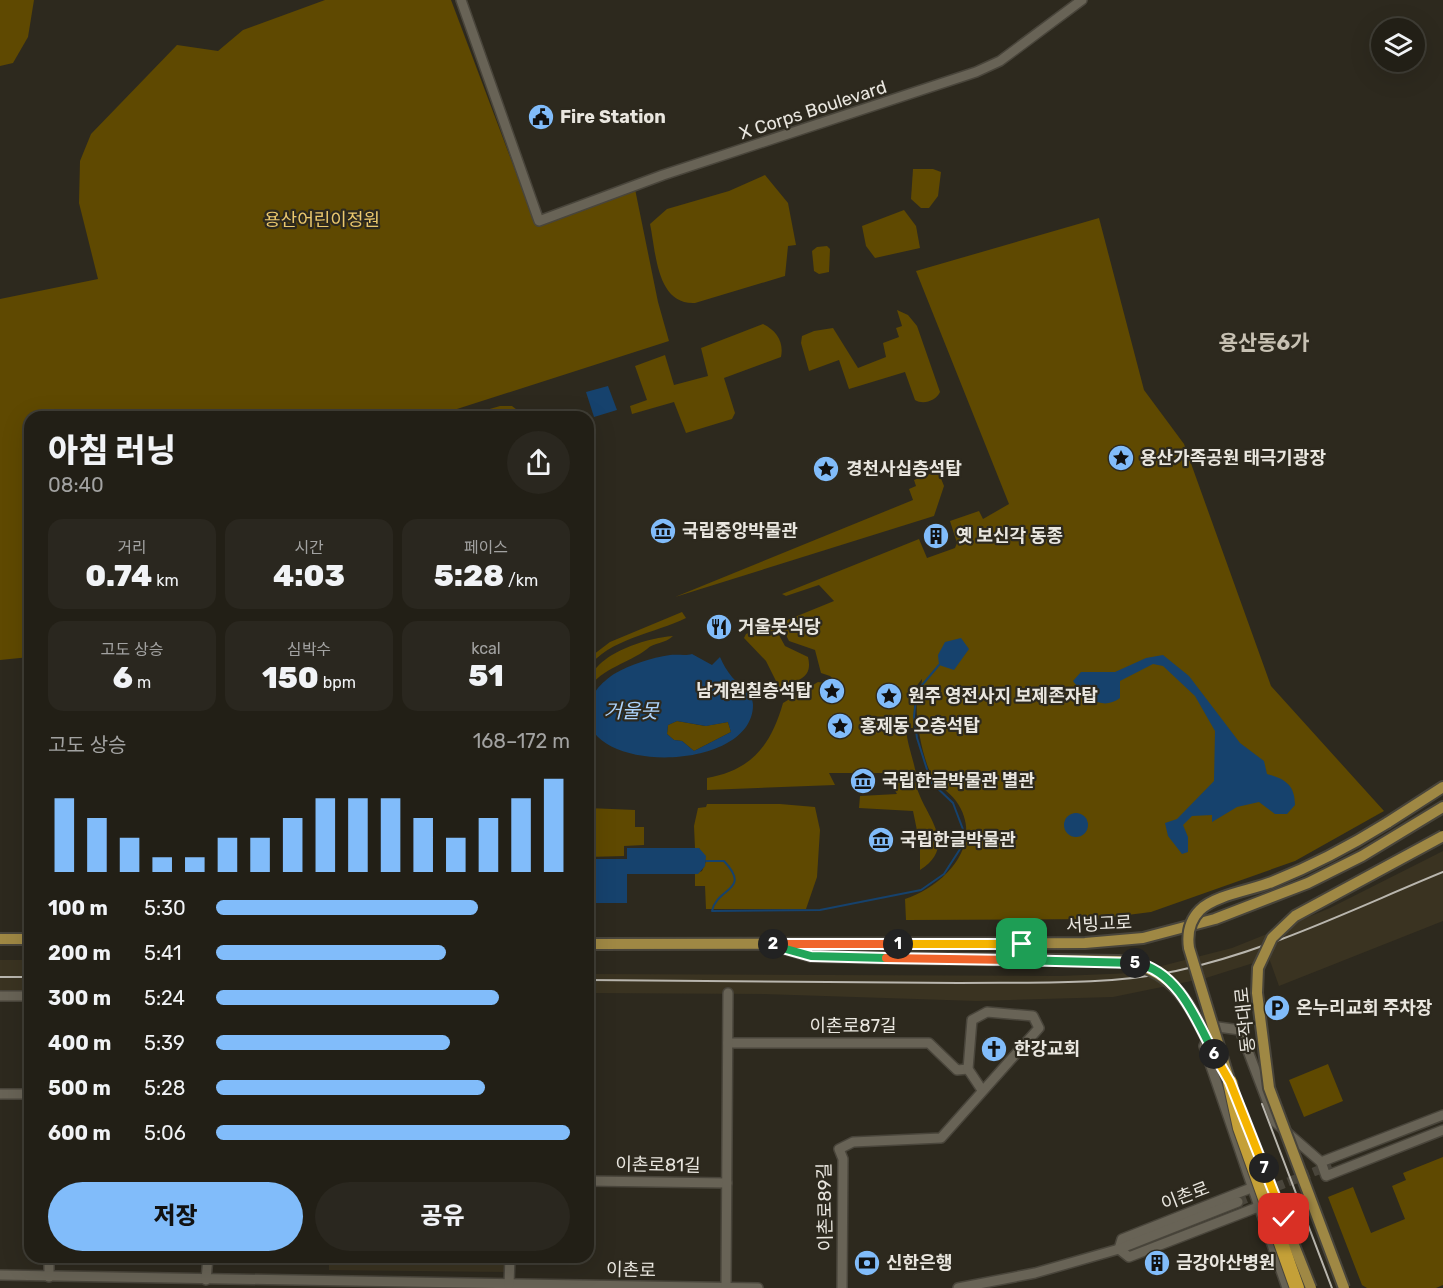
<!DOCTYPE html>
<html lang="ko">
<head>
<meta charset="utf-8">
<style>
  body { margin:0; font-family:Rubik,"Noto Sans KR",sans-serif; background:#2a271f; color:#f1f3f6; height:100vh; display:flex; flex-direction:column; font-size:22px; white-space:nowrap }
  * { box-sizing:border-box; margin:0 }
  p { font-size:20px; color:#a2a2a1 }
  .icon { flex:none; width:33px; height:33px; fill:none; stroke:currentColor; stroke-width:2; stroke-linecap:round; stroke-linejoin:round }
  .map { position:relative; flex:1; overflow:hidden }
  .drawer { position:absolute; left:24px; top:411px; width:570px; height:852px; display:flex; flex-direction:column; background:#221f16; border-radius:18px; box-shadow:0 6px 24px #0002,0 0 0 2px #3f3d35 }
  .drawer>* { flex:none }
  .buttons { position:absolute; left:1371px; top:18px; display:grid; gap:12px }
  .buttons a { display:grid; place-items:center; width:54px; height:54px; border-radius:50%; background:#221f16; box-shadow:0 6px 24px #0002,0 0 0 2px #3f3d35; font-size:30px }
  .pin { position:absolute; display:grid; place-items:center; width:51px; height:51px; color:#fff; margin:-26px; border-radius:12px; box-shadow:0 3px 9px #0006 }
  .km { position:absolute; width:30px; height:30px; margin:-15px; border-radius:50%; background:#222; color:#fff; font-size:16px; line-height:30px; text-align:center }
  .round { display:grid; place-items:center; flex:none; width:63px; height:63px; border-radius:32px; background:#2a271f }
  .head { display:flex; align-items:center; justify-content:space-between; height:102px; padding:0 24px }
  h1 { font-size:33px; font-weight:800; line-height:45px }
  .stats { display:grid; grid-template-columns:repeat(3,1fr); gap:9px; height:102px; padding:6px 24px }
  .stats div { display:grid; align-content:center; border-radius:15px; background:#2a271f; text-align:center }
  .stats b { font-size:30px; font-weight:800 }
  .stats small { font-size:16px; font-weight:400 }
  .stats p { font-size:16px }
  .chart { height:168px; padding:12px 24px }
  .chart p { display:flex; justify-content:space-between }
  .chart svg { width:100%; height:108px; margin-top:6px; stroke:#81bcfa; stroke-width:6 }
  .action { display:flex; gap:12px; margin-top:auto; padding:12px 24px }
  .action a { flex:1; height:69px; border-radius:36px; background:#81bcfa; color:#111; font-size:24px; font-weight:800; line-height:69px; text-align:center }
  .action a+a { background:#2a271f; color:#f1f3f6 }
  ul { padding:0 24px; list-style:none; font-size:20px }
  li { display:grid; grid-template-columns:96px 72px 1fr; align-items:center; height:45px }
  li i { height:15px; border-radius:8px; background:#81bcfa }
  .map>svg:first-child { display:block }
</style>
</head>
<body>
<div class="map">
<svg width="1443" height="1288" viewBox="0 0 1443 1288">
  <rect width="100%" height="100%" fill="#2d291e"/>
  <g fill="#3a3321">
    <polygon points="1443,851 1443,921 1279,986 1269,958 1206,978 1113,997 977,1001 763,994 588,993 588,974 1060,976 1134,973 1232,948 1262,936 1330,908"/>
    <rect x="0" y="960" width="30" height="32"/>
    <polygon points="329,1257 504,1257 504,1272 329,1270"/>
  </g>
  <g fill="#5f4901">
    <polygon points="0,0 34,0 28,37 13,63 0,66"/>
    <polygon points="325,0 451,0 535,223 635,189 658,302 669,341 432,417 30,417 30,657 0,660 0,299 98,279 79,203 80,161 91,134 177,45 218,51 243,30"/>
    <polygon points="913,169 933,169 941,172 938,196 929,208 921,208 911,199"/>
    <path d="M765,175L788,203L796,245L788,246L785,276L695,303C656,305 656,251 650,224L667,209L729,191Z"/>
    <polygon points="904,210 916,226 920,248 875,258 866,246 862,226"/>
    <path d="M1099,218L1144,390L1184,444L1271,686L1384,811L1295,861L1151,912L1096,919L906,920L905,899C945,886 986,843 956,801C949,791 937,786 931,774C922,756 913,712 918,692C920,687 922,685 922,679L915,688L913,728H906C907,743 912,755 915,769C917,775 916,782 917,788C925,816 959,845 920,870V845L913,811L859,808L860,796L897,794L884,773H829L835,785L707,790V778C752,770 771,745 783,703L818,682L840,685L830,676L821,673L815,650L789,641L780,623L834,601L819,585L786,596L782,594L919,539L927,558L955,548L957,543L950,521L979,511L983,519L1009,504L916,271Z"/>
    <polygon points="817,247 827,246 830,249 829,272 819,274 814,271 812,251"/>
    <path d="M897,310L908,315L917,326L940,392C936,401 923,405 915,400L905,372L849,389L839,360L809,371L801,343L802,336L814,331L833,328L858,368L886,357L883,343L899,337L896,328L902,326Z"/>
    <path d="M763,324C777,331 784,342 781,357L724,378L735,413L732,419L686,433L674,402L632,414L630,406L647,400L635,366L665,355L674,385L708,376L701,348Z"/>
    <polygon points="500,406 512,406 526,417 462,417"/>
    <polygon points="938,471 944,486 934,516 675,597 913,500 909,489 916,486 914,480"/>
    <path d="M682,612L686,618C656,633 608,639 588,668L589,658L610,642Z"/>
    <path d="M773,624L785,646L808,657C813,678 799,680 782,687H779L766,661L744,638L746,634Z"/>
    <path d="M673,636C665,644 654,642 647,649C629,663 602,668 588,689C588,655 646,638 673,636Z"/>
    <polygon points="677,721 705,726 728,722 731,732 694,751 682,741 674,740 667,734 668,725"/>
    <polygon points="707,804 780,804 815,807 820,830 817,877 806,909 706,909 705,886 695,886 695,874 702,871 706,861 699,848 695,848 694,826 698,808 706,807"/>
    <polygon points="588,808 635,810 635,827 644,827 644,845 624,846 624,856 588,857"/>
    <polygon points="1328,1064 1343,1101 1304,1117 1289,1080"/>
    <polygon points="1443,1157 1443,1285 1436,1288 1367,1288 1362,1285 1328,1197 1353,1187 1371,1233 1405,1219 1392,1186 1406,1180 1403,1173"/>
  </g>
  <g fill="#16426d" fill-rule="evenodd">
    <polygon points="608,386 617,410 594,417 586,392"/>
    <polygon points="961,638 969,649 954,670 939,665 938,655 945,642"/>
    <path d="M692,654L712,665L720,657C723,664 727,671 732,677C739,685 753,692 753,705C753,773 581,775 588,710C589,695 602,682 614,674C631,664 651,658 670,655C677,654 686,656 692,654ZM677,721L706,726L728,722L731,732L694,751L682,741L674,740L667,734L668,725Z"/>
    <path d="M1163,655L1189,676L1240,743L1264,761L1267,774C1285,779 1295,785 1295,805L1287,814H1275L1259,802L1237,807L1212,822V815L1192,816L1183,825L1188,837V852L1182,854L1168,836L1165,823L1177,819L1214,781L1215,731L1195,696L1163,666L1153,664L1120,681V698C1101,712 1084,696 1073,681L1081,672H1115L1146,658Z"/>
    <circle cx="1076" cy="825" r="12"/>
    <polygon points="627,848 699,848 706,856 705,866 698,874 627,874 627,903 588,903 588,859 627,859"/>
  </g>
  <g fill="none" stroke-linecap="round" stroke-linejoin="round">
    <path stroke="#16426d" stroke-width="2" d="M706,861H724C752,891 717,887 712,911L820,910L921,890L944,874L962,846L964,832L953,803L931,782L917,738L914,716L917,691L939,665"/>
    <polyline stroke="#49453b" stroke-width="9" stroke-dasharray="9 4.5" stroke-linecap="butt" points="1238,1202 1331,1165"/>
    <g stroke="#49453b" stroke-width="12">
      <g id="minor">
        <polyline points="461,0 539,221 663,175 976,72 1000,61 1082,0"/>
        <polyline points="0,996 30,996"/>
        <polyline points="728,1043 929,1043 957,1070 968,1069"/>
        <polyline points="0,1094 30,1094"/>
        <polyline points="1443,1115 1321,1162 1326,1176 1443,1130"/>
        <polyline points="588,1181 727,1183"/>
        <polyline points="1251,1188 1122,1239 1119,1249 1129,1257 1258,1207"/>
        <polyline points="49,1257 49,1277"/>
        <polyline points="0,1275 758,1288"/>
        <polyline points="206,1280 208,1257"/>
        <polyline points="509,1284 510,1257"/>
        <polyline points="726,1288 728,993"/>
        <polyline points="842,1288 843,1159 839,1149 853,1142 941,1138 1039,1028 1033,1016 987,1012 972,1020 968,1069 982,1090"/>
        <polyline points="958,1288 1035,1273 1119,1249 1238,1202"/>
        <polyline points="1287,1288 1204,1046 1209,1035 1218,1027 1240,1030 1275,1122 1321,1162"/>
      </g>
    </g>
    <g stroke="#49453b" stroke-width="14">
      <g id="major">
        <polyline points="1387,823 1443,787"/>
        <polyline points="0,939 30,939"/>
        <polyline points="588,944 1085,943 1143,938 1215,919 1308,883 1362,856 1443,807"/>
        <polyline points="780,947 811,956 898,958"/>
      </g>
    </g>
    <use href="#minor" stroke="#686356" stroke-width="9"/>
    <use href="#major" stroke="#9f8844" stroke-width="10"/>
    <g stroke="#b9b6ae" stroke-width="2">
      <polyline points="0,977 30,977"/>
      <path d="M588,980C712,982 836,983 959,983C1032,982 1105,986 1176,971C1269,951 1355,908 1443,872"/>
      <polyline points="1262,1104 1332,1288"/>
    </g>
    <g stroke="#49453b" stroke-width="14" stroke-linecap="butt">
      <g id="major-bridge">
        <path d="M898,958L1119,961C1180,969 1192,1012 1218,1060"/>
        <path d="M1232,1089L1189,948C1187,934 1190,920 1200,910C1215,895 1252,890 1272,882C1312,866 1350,846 1387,823"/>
        <polyline points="1240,1109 1311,1288"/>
        <polyline points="1344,1288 1269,1088 1257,993 1258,968 1272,938 1295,916 1443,836"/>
      </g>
    </g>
    <g stroke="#49453b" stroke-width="16" stroke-linecap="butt">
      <polyline id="highway-bridge" points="1230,1082 1240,1128 1297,1288"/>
    </g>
    <use href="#major-bridge" stroke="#9f8844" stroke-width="10"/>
    <use href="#highway-bridge" stroke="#c4a038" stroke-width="14"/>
  </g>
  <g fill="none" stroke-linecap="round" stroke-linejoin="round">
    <g stroke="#fff" stroke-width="12">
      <polyline id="split-1" points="898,944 1022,944"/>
    </g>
    <g stroke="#fff" stroke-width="12">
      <polyline id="split-2" points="773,944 898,944"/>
    </g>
    <g stroke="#fff" stroke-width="12">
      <polyline id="split-3" points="773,944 768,944 811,956 886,958"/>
    </g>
    <g stroke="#fff" stroke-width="12">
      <polyline id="split-4" points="886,958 1011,960"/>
    </g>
    <g stroke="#fff" stroke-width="12">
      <polyline id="split-5" points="1011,960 1135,963"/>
    </g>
    <g stroke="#fff" stroke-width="12">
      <path id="split-6" d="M1135,963C1178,970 1197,1021 1214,1054"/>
    </g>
    <g stroke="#fff" stroke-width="12">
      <polyline id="split-7" points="1214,1054 1230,1082 1264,1168"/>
    </g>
    <g stroke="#fff" stroke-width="12">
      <polyline id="split-8" points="1264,1168 1284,1219"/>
    </g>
    <use href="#split-1" stroke="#f5b400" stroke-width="8"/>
    <use href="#split-2" stroke="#f0652b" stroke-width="8"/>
    <use href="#split-3" stroke="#22a559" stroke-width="8"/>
    <use href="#split-4" stroke="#f0652b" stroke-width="8"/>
    <use href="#split-5" stroke="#22a559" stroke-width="8"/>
    <use href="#split-6" stroke="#22a559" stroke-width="8"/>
    <use href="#split-7" stroke="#f5b400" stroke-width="8"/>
    <use href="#split-8" stroke="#f5b400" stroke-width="8"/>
  </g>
  <defs>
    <g id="civic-disc" transform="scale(1.35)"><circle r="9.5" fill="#81bcfa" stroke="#2d291e"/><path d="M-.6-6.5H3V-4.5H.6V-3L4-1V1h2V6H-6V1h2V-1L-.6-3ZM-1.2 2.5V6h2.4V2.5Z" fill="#111"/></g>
    <g id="sight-disc" transform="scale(1.35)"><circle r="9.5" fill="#81bcfa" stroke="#2d291e"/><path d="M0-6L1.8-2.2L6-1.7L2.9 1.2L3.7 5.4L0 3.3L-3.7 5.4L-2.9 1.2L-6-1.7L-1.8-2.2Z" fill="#111"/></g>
    <g id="museum-disc" transform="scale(1.35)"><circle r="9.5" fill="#81bcfa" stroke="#2d291e"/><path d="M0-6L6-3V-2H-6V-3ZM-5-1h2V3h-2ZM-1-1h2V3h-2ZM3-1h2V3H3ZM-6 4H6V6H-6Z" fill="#111"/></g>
    <g id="building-disc" transform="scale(1.35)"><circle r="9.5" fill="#81bcfa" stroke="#2d291e"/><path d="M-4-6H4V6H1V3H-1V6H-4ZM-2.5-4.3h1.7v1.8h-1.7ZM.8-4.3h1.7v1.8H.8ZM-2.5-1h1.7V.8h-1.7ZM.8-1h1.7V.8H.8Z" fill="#111"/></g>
    <g id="restaurant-disc" transform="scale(1.35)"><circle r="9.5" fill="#81bcfa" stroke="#2d291e"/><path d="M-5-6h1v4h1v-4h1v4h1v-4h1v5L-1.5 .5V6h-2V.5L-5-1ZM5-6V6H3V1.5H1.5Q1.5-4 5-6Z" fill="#111"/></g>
    <g id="parking-disc" transform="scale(1.35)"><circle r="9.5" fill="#81bcfa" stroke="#2d291e"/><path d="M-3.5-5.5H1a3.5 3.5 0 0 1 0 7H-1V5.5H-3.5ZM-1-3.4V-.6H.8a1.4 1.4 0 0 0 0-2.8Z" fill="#111"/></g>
    <g id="church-disc" transform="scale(1.35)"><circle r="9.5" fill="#81bcfa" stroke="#2d291e"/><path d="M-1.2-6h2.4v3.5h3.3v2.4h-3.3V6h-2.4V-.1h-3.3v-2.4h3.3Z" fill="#111"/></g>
    <g id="bank-disc" transform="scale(1.35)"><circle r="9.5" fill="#81bcfa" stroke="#2d291e"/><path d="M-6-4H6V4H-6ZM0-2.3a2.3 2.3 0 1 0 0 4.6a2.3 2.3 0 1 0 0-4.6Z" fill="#111"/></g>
  </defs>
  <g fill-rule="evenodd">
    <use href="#civic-disc" x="541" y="117"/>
    <use href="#sight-disc" x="1121" y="458"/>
    <use href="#sight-disc" x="826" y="469"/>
    <use href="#museum-disc" x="663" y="531"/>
    <use href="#building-disc" x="936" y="536"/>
    <use href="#restaurant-disc" x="719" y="627"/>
    <use href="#sight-disc" x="832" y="691"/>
    <use href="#sight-disc" x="889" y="696"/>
    <use href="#sight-disc" x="840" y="726"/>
    <use href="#museum-disc" x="863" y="781"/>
    <use href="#museum-disc" x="881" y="840"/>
    <use href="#parking-disc" x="1277" y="1008"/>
    <use href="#church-disc" x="994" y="1049"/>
    <use href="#bank-disc" x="867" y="1263"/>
    <use href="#building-disc" x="1157" y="1263"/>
  </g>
  <g text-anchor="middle" stroke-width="4.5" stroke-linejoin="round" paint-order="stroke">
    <g font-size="18" fill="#e9e6df" stroke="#2d291e">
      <text transform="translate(813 110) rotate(-18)" y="6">X Corps Boulevard</text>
      <text transform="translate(1099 924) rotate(-3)" y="6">서빙고로</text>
      <text transform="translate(1245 1020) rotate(-96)" y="6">동작대로</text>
      <text x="853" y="1032">이촌로87길</text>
      <text transform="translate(658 1165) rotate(1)" y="6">이촌로81길</text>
      <text transform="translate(1185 1196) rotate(-21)" y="6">이촌로</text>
      <text transform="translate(825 1207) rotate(-91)" y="6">이촌로89길</text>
      <text transform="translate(631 1270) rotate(1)" y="6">이촌로</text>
    </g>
    <g font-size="18" font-weight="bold" fill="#e9e6df" stroke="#2d291e" text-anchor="start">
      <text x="560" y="123">Fire Station</text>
      <text x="1140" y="464">용산가족공원 태극기광장</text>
      <text x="846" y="475">경천사십층석탑</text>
      <text x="682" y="537">국립중앙박물관</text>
      <text x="956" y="542">옛 보신각 동종</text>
      <text x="738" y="633">거울못식당</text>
      <text x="812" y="697" text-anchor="end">남계원칠층석탑</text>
      <text x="908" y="702">원주 영전사지 보제존자탑</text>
      <text x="860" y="732">홍제동 오층석탑</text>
      <text x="882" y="787">국립한글박물관 별관</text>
      <text x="900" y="846">국립한글박물관</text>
      <text x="1296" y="1014">온누리교회 주차장</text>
      <text x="1014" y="1055">한강교회</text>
      <text x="886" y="1269">신한은행</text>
      <text x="1176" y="1269">금강아산병원</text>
    </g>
    <g font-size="18" fill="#ebc86d" stroke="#2d291e">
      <text x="322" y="226">용산어린이정원</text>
    </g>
    <g font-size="20" font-style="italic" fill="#add3fc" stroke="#2d291e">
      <text x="631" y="718">거울못</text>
    </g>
    <g font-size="21" font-weight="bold" fill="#c7c1b3" stroke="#2d291e">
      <text x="1264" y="350">용산동6가</text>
    </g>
  </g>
</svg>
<div class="buttons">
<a><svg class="icon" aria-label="layers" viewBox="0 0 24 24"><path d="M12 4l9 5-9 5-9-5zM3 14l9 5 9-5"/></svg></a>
</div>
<div class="pin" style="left:1022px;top:944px;background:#1e9e55"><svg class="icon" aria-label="arrive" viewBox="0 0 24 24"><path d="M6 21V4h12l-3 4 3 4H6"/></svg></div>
<div class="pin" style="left:1284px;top:1219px;background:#d93025"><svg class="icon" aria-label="check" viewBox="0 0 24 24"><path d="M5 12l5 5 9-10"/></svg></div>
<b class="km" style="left:898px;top:944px">1</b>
<b class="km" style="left:773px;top:944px">2</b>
<b class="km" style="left:1135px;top:963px">5</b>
<b class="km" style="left:1214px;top:1054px">6</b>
<b class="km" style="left:1264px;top:1168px">7</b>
<section class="drawer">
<div class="head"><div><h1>아침 러닝</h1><p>08:40</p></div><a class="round"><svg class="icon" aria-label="share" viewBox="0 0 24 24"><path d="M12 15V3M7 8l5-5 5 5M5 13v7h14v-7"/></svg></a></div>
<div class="stats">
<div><p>거리</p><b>0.74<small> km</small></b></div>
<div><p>시간</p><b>4:03</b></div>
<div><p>페이스</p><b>5:28<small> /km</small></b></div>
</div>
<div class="stats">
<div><p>고도 상승</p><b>6<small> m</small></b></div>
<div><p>심박수</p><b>150<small> bpm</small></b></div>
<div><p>kcal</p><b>51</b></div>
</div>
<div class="chart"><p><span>고도 상승</span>168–172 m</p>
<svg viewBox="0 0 160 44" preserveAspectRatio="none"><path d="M5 44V14M15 44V22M25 44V30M35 44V38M45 44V38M55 44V30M65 44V30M75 44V22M85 44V14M95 44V14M105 44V14M115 44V22M125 44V30M135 44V22M145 44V14M155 44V6"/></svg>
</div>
<ul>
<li><b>100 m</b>5:30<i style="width:74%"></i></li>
<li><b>200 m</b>5:41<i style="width:65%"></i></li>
<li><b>300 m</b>5:24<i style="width:80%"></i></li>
<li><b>400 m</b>5:39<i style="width:66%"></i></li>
<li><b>500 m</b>5:28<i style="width:76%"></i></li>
<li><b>600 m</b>5:06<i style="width:100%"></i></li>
</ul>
<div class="action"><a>저장</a><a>공유</a></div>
</section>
</div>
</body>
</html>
